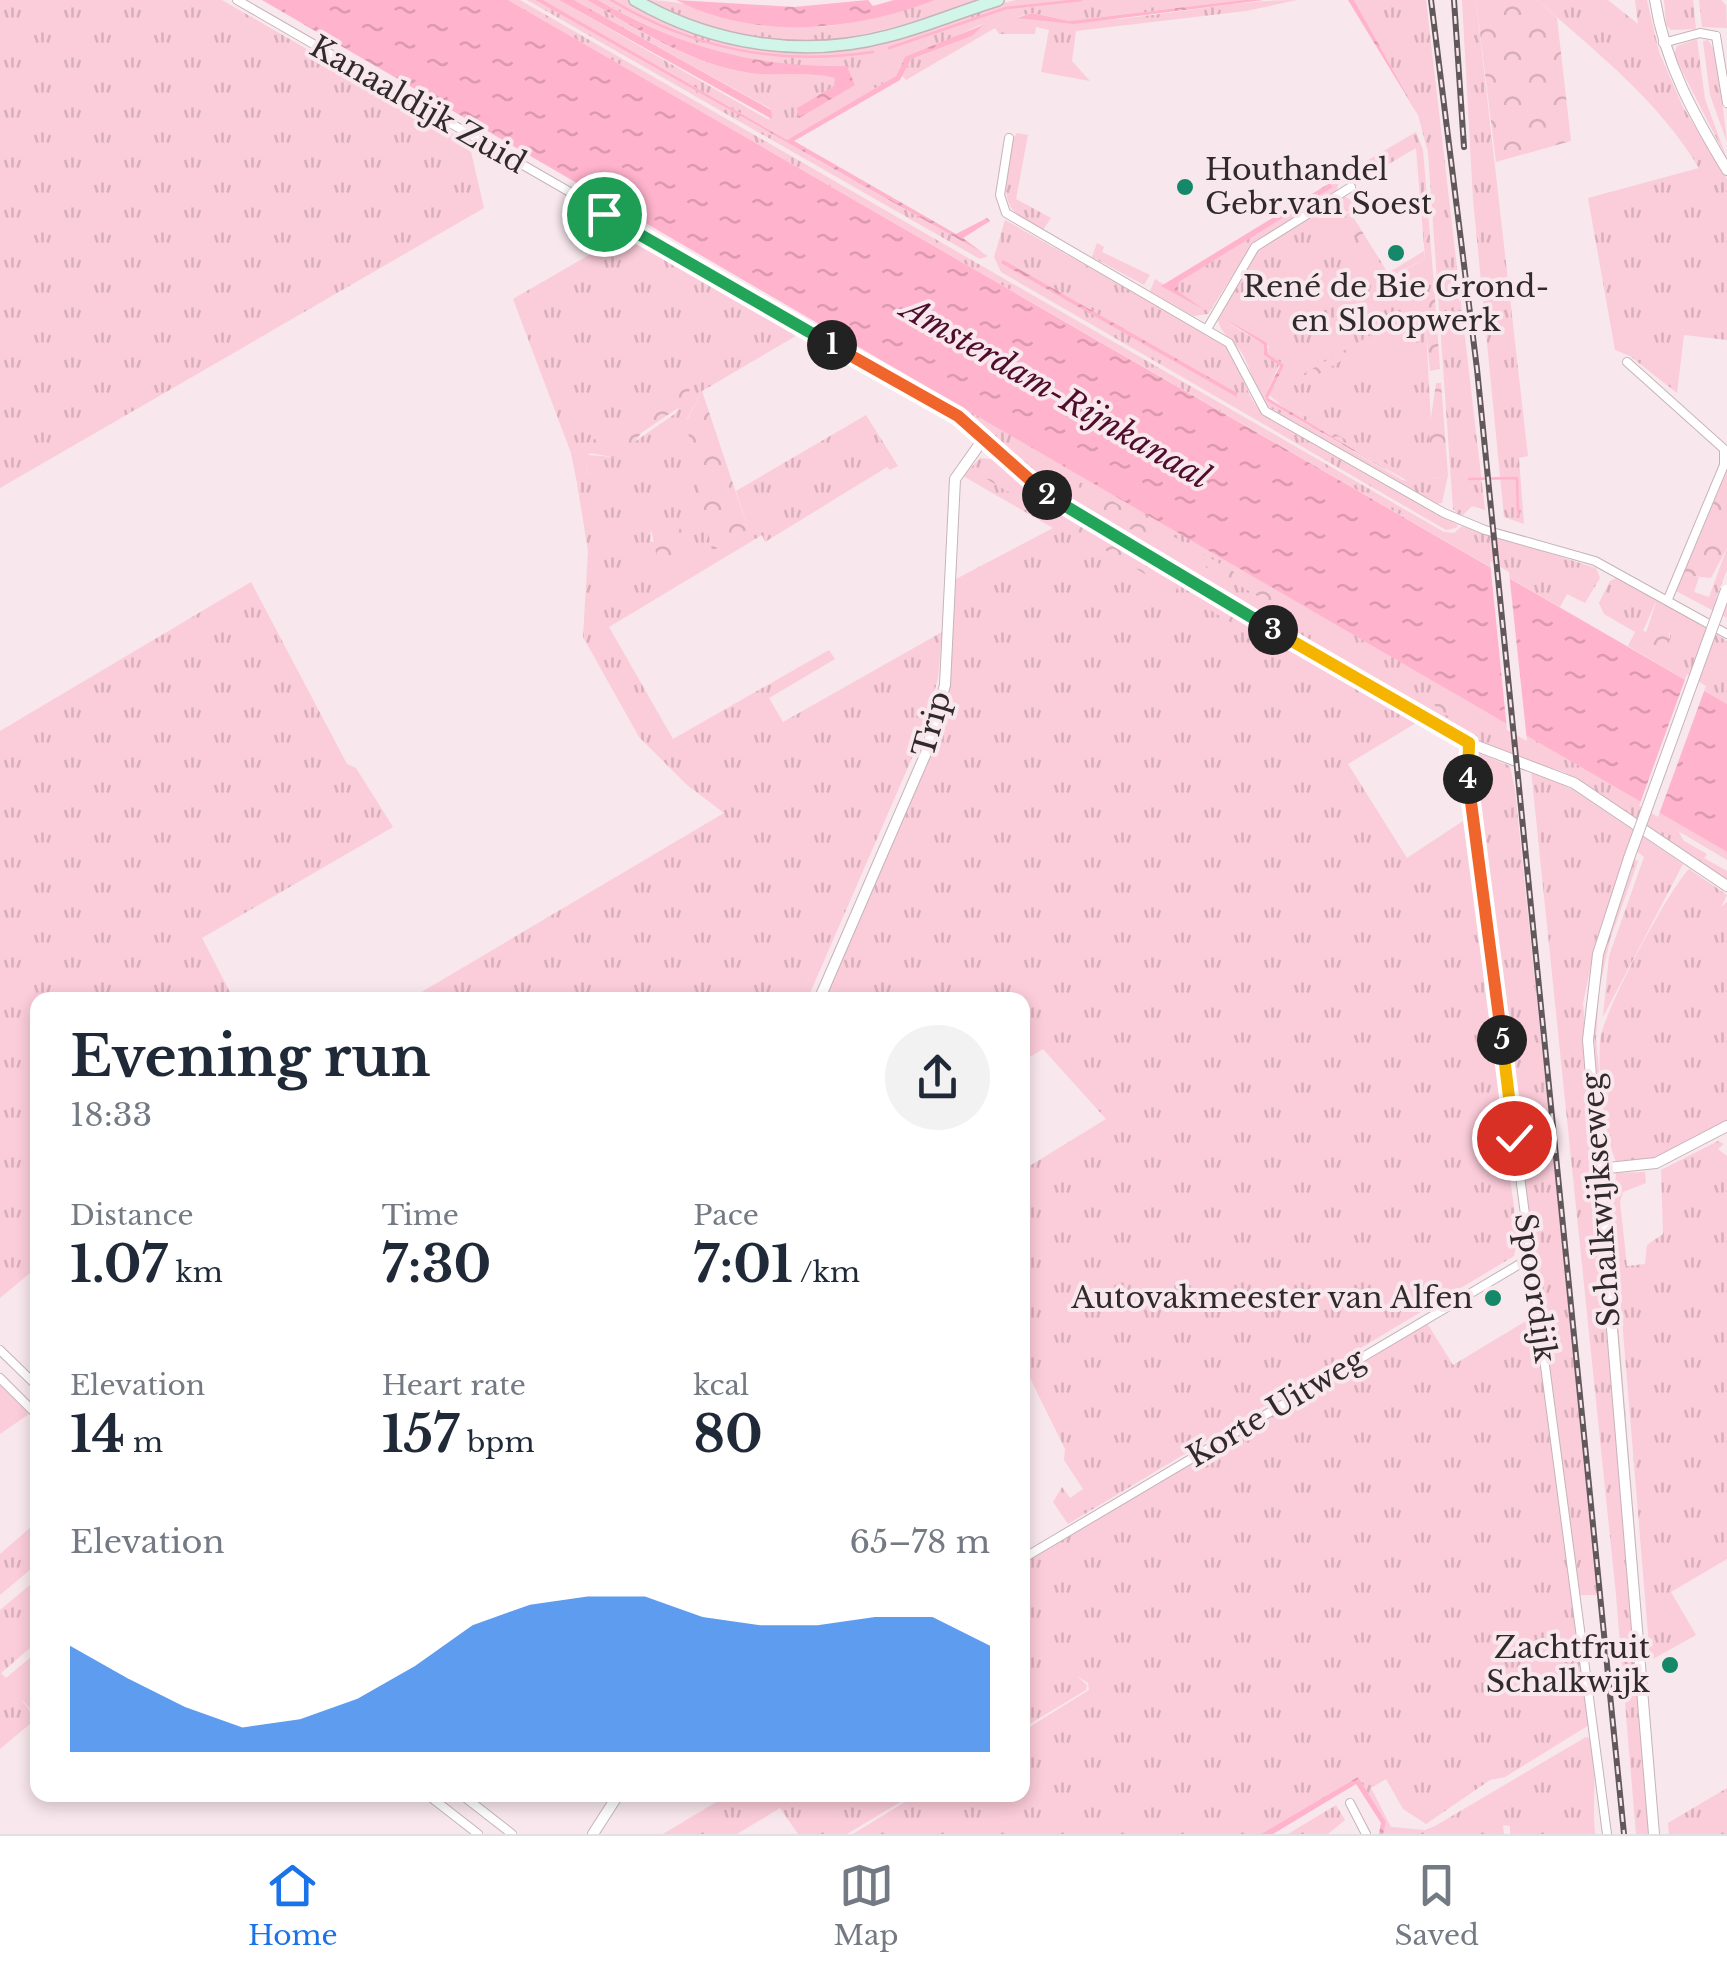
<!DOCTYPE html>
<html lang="en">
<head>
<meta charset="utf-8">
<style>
  body { margin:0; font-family:"Libre Baskerville",serif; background:#f2f2f3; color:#1f2937; height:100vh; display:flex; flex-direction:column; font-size:38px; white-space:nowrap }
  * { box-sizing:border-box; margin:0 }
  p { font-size:32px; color:#747a83 }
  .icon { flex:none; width:55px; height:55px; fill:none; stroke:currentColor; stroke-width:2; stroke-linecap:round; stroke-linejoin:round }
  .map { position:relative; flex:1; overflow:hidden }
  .drawer { position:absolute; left:30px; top:992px; width:1000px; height:810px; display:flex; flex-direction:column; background:#fff; border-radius:20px; box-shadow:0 5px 15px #0003 }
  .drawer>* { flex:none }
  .pin { position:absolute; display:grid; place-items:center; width:85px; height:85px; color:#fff; margin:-42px; border:5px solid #fff; border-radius:50%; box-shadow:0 2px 10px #0007 }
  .km { position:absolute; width:50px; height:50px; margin:-25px; border-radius:50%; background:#222; color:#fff; font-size:28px; line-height:50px; text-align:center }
  .round { display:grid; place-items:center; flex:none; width:105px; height:105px; border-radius:52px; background:#f2f2f3 }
  .head { display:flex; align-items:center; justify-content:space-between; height:170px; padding:0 40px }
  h1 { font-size:55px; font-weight:700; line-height:75px }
  .metrics { display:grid; grid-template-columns:repeat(3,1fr); gap:15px; height:170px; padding:10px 40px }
  .metrics div { display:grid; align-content:center }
  .metrics b { font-size:50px; font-weight:700 }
  .metrics small { font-size:28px; font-weight:400 }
  .metrics p { font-size:28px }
  .chart { height:280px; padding:20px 40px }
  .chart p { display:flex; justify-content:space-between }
  .chart svg { width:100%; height:180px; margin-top:10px; fill:#1a73e8; opacity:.7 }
  .tabs { display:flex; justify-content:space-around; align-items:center; height:140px; border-top:2px solid #e0e1e3; background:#fff; font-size:28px; color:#747a83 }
  .tabs a { display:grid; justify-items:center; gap:5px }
  .tabs .selected { color:#1a73e8 }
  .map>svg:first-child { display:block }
</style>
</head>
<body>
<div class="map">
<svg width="1727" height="1834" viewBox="0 0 1727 1834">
  <defs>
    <pattern id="grass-tufts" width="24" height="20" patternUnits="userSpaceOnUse" patternTransform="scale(2.5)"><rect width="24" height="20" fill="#fbccda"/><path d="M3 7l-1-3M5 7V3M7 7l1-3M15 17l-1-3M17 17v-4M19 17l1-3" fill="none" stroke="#d7afbb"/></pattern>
    <pattern id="forest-crowns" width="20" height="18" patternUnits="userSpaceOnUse" patternTransform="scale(2.5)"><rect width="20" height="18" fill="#fbccda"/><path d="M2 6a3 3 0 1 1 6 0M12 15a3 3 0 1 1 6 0" fill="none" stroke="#d7afbb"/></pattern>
    <pattern id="water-ripples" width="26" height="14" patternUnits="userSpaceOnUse" patternTransform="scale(2.5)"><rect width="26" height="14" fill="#ffb3cc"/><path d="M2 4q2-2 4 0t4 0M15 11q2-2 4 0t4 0" fill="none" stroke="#db9aaf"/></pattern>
  </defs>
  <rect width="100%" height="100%" fill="#f8e7ec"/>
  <g fill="url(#grass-tufts)" fill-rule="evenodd">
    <polygon points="0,0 222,0 469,143 484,208 0,488"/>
    <polygon points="508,0 520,0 1444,532 1454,533 1462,526 1596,568 1600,578 1585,603 1567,594 1560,607"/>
    <polygon points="527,0 535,0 988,256 980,259"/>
    <path d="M543,0H559L769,120L771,109L574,0H587C637,29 691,65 750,73C778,77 809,71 836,78L835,86L798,107L855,85L847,67C744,68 687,48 598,0H629L671,21L809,50L1016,0H1244L1069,21L1032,13L1017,17C1109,33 1203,0 1297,0L1246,11L1076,31L1072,61L1090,81L1041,72L1049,30L1036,27L1035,34H999L995,28L906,80L902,76L911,59L972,36L982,24L902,62L896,76L787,140Z"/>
    <path d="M645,0C702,0 750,29 812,27C858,26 891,10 934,0C948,0 965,0 980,0C843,45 782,64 645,0Z"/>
    <polygon points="1354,0 1426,0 1485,510 1472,506 1461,517 1453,509 1428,152 1418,115"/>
    <polygon points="1462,0 1476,0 1528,456 1519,458 1524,524 1504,517 1473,199"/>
    <path d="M1537,0H1608L1638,24L1635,0H1647L1659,52L1683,107L1727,179V340L1684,335L1677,393L1630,356L1615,350L1588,198L1699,168C1659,101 1595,51 1537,0Z"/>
    <polygon points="1664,0 1693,0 1696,29 1671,30 1666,25"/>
    <polygon points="1699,0 1721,0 1726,5 1727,28 1702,27"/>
    <polygon points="1697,39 1705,99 1727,159 1674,55 1677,46"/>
    <polygon points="1708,40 1716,53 1727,142 1710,95 1703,41"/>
    <path d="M1416,132L1423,150L1435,298L1297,386L1415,317L1426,329L1434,479L1448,475L1442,503L1436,504L1267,406C1254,390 1252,371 1242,353C1234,340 1221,335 1218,320L1256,252L1344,196L1358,204L1343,215L1388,280L1425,258L1416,148L1355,184L1348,172ZM1225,321L1269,346L1268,354L1284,365L1269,395L1417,482L1402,480L1267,401L1265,396L1279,365L1264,355V345Z"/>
    <path d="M1017,133L1028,135L1016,199L1051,218L1043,230C1007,216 1002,199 1007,163C1009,151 1009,142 1017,133Z"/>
    <polygon points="1340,176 1337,190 1251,246 1208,314 1193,316 1150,291 1155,279 1205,310 1178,291 1179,282 1333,187 1330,181"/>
    <path d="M1005,220L1220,341C1244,360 1241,394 1264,414L1458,525L1456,528L1446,530L1001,272L994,257Z"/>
    <path d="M627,233L801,333L702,391L687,419L712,550L748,529L736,491L866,415L898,466L890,470L887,467L765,542L762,535L609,627L673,739L829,650L835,659L769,698L783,722L942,632L938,678L925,728L807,1000H408L724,813L687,785L639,737L583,637L588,551L577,483L587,473L588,455L613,457L676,413L692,382L571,453L513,299ZM677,525L703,556L650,541L651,529Z"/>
    <polygon points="1097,243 1104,247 1102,252 1150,275 1144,285 1092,257"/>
    <polygon points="962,406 1727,852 1727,860 1678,831 1684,841 1707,854 1704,858 1727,871 1727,881 1564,772 1506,754 1452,729 1450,721 1406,695 1398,697 1068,501"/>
    <polygon points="980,458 998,460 1059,512 1421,720 1348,764 1407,858 1463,821 1518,1238 1514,1256 1068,1524 1053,1502 1062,1487 1070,1498 1083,1489 1064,1460 1065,1449 1028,1374 1023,1373 1023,1170 1106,1119 1043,1049 1023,1061 1022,1000 824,1000 941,723 951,670 956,579 1053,528 963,476"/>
    <polygon points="1727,548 1727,570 1716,598 1727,604 1727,618 1676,591 1683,575 1699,577 1694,592 1709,597"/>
    <polygon points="1618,577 1657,599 1643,631 1670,638 1669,622 1676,610 1727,641 1727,704 1628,646 1635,632 1604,614 1599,603 1610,581"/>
    <polygon points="251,582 347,764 356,768 393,827 202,938 234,1000 38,1000 37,1279 30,1273 0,1298 0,731"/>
    <polygon points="1473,751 1510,766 1515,790 1599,1595 1579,1595 1468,767"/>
    <polygon points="1531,770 1574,790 1683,864 1603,1017 1609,956 1644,857 1629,845 1597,937 1583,1003 1650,1834 1636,1834 1616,1595"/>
    <polygon points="1634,859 1638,861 1610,940 1599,990 1596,1039 1608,1163 1602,1151 1593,1022 1602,955"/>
    <path d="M1689,869L1727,895L1721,907L1727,902V1121L1656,1159L1617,1164C1603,1131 1598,1078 1600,1041C1602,1014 1669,889 1689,869Z"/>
    <polygon points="1718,1141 1724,1144 1718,1149 1727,1156 1727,1559 1671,1592 1696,1635 1653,1659 1650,1658 1613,1210 1616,1173 1645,1172 1646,1183 1623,1192 1620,1202 1627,1266 1645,1264 1647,1245 1663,1234 1661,1170"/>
    <polygon points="1611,1175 1609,1210 1645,1656 1605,1184"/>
    <path d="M1536,1315L1589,1725L1505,1777L1490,1780L1426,1824L1403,1809L1386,1779L1371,1788L1391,1827L1425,1830L1435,1826L1586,1737L1592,1739C1597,1776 1592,1802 1595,1834H1510V1826L1503,1825L1504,1834H1383L1386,1822L1358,1777L1261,1834H853L916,1795H1022L1023,1731L1089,1690L1088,1683L1077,1676L1087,1685L1086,1690L1023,1728V1563L1427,1323L1453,1365Z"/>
    <polygon points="36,1516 37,1564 0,1595 0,1554 31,1527"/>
    <polygon points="37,1579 37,1642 1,1673 6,1678 37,1652 37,1716 20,1698 36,1719 0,1749 0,1610"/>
    <polygon points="1727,1788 1727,1834 1669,1834 1668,1823"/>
    <polygon points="728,1795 912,1795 847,1834 798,1834 780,1808 737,1834 663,1834"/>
    <polygon points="1336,1805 1345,1820 1328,1834 1288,1834"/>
  </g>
  <g fill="url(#forest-crowns)">
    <polygon points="1476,0 1537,0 1557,18 1571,141 1496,162"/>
    <polygon points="1350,212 1388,273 1424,251 1425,258 1385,280 1343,216"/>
    <polygon points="1435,298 1440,369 1430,371 1426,329 1415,317 1297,387 1293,380"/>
    <polygon points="693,381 684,404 641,433 627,454 613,457 589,453 586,477 577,483 571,453"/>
    <polygon points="1436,383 1441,383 1448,475 1433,479 1429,432"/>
    <polygon points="702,391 748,529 712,551 686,422"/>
    <polygon points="1269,395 1418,482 1411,483 1288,411"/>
    <path d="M1013,443L1291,605L1285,612L1148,532C1106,532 1043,475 1011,450Z"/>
    <polygon points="994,464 1020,489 1178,586 1175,592 975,472"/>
    <polygon points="1727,471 1727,548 1711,578 1683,575"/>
    <polygon points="660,521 677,525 704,556 662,581 651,529"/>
    <polygon points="1191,592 1328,671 1327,679 1186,596"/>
    <path d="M1657,599L1676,610C1667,624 1672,636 1665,650L1643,642Z"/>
    <path d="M1437,694L1472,712L1479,726C1461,725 1438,714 1430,698Z"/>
  </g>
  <g fill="#fbccda">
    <polygon points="1406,348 1412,396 1388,399 1382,351"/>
    <polygon points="0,1384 29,1414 0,1434"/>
  </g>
  <g fill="url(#water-ripples)">
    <polygon points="262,0 508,0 1727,704 1727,852"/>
    <polygon points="535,0 543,0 787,140 896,76 905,57 983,25 972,36 911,59 900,80 794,141 956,234 987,218 990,221 963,238 983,253"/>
    <polygon points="559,0 574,0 771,110 772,119"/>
    <path d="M587,0H598C678,46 754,68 847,66L855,85L799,118L797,108L834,86L835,78C808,71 777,77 750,73C690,64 638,29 587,0Z"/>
    <path d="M676,0L794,7L868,0L873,6L894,0H935C853,31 757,41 676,0Z"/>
    <polygon points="1244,0 1264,0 1074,24 1017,18 1032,13 1069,21"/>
    <polygon points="1348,0 1354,0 1418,115"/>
    <polygon points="1330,183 1333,187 1179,282 1178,291 1205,310 1161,286"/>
    <polygon points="1003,260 1237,393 1237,397 1001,263"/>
    <polygon points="1227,320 1267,343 1268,354 1284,365 1268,398 1404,480 1267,401 1265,396 1280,366 1264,355 1264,345"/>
    <polygon points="1358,1777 1386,1822 1383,1834 1379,1834 1381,1823 1356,1784 1273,1834 1261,1834"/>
  </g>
  <g fill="#f8e7ec">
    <polygon points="1490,561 1509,572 1527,741 1507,730"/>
    <polygon points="1687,674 1706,686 1658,817 1639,806"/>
  </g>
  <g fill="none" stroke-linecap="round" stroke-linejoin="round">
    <g stroke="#ffb3cc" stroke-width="2.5">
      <path d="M611,0C694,49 777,66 873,52"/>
      <polyline points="889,48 1006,8 1081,0"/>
      <polyline points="1469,479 1517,478 1518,515"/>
    </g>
    <g stroke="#c5b4b9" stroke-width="10">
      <g id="minor">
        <polyline points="237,0 958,416 984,438"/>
        <polyline points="1716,36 1727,103"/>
        <polyline points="1663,43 1700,33 1716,36"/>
        <polyline points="1009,138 1000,195 1006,213 1229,343 1265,411 1444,513 1485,530 1595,561 1727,634"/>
        <polyline points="1207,329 1255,247 1351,187"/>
        <polyline points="1627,362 1724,449 1724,465 1668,599"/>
        <polyline points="1469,743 1465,761 1607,1834"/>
        <polyline points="0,1350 38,1387"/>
        <polyline points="0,1378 38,1416"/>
        <polyline points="1022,1559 1530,1258"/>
        <polyline points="428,1795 478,1834"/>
        <polyline points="462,1795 512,1834"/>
        <polyline points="1350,1803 1366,1834"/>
      </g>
    </g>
    <g stroke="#c5b4b9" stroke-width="12">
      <g id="tertiary">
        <path d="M1655,0C1665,64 1694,115 1727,170"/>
        <polyline points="1629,858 1598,954 1588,1040 1654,1834"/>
        <polyline points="819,1000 926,753 945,685 955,479 984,438 1057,504 1469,743 1574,783 1727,886"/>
        <polyline points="1598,1169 1656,1163 1727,1126"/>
        <polyline points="593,1834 618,1795"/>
      </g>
    </g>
    <g stroke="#c5b4b9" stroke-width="14">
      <path id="secondary" d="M635,0C711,44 802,59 888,36C925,27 961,11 998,0"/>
    </g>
    <use href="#minor" stroke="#fff" stroke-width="8"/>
    <use href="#tertiary" stroke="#fff" stroke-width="10"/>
    <use href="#secondary" stroke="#d1f5e8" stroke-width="11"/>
    <g stroke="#61585b" stroke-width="6">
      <g id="rail">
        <polyline points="1431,0 1477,369 1624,1834"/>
        <polyline points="1454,0 1464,147"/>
      </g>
    </g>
    <use href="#rail" stroke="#f8e7ec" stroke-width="2.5" stroke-dasharray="8" stroke-linecap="butt"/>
    <g stroke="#c5b4b9" stroke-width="12" stroke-linecap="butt">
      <polyline id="tertiary-bridge" points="1629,858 1726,590"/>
    </g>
    <use href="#tertiary-bridge" stroke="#fff" stroke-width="10"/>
  </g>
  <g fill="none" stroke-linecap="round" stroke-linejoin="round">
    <g stroke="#fff" stroke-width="20">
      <polyline id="split-1" points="604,214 832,345"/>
    </g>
    <g stroke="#fff" stroke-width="20">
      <polyline id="split-2" points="832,345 958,416 1047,495"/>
    </g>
    <g stroke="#fff" stroke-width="20">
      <polyline id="split-3" points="1047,495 1273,630"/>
    </g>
    <g stroke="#fff" stroke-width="20">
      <polyline id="split-4" points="1273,630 1469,743 1468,779"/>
    </g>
    <g stroke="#fff" stroke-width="20">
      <polyline id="split-5" points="1468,779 1502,1040"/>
    </g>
    <g stroke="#fff" stroke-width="20">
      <polyline id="split-6" points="1502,1040 1514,1138"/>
    </g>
    <use href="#split-1" stroke="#22a559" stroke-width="12"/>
    <use href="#split-2" stroke="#f0652b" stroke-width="12"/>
    <use href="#split-3" stroke="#22a559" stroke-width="12"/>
    <use href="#split-4" stroke="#f5b400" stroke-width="12"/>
    <use href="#split-5" stroke="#f0652b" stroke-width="12"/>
    <use href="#split-6" stroke="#f5b400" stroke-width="12"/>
  </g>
  <g fill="#148868" stroke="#f8e7ec" stroke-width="4">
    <circle cx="1185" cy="187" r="10"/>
    <circle cx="1396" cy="253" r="10"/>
    <circle cx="1493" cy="1298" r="10"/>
    <circle cx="1670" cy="1665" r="10"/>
  </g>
  <g text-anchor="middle" stroke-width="8" stroke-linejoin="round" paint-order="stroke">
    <g font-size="30" fill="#302a2c" stroke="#f8e7ec">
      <text transform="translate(418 105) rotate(30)" y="10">Kanaaldijk Zuid</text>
      <text transform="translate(932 724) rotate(-74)" y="10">Trip</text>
      <text transform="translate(1601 1200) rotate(-94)" y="10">Schalkwijkseweg</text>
      <text transform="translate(1535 1288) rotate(82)" y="10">Spoordijk</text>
      <text transform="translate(1276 1408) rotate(-31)" y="10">Korte Uitweg</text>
    </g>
    <g font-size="30" fill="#302a2c" stroke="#f8e7ec" text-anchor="end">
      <text x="1205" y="180" text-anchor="start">Houthandel<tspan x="1205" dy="34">Gebr.van Soest</tspan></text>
      <text x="1396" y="297" text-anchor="middle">René de Bie Grond-<tspan x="1396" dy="34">en Sloopwerk</tspan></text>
      <text x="1473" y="1308">Autovakmeester van Alfen</text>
      <text x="1650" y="1658">Zachtfruit<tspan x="1650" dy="34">Schalkwijk</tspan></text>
    </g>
    <g font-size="32" font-style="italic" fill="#4e0d2b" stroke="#f8e7ec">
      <text transform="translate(1056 393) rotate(30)" y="11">Amsterdam-Rijnkanaal</text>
    </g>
  </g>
</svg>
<div class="pin" style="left:604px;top:214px;background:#1e9e55"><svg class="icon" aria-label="arrive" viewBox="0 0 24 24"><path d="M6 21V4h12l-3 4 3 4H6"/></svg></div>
<div class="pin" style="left:1514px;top:1138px;background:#d93025"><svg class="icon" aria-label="check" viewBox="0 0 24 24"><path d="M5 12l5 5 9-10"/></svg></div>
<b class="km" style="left:832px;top:345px">1</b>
<b class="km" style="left:1047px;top:495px">2</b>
<b class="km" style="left:1273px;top:630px">3</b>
<b class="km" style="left:1468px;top:779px">4</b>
<b class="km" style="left:1502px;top:1040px">5</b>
<section class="drawer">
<div class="head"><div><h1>Evening run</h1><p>18:33</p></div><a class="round"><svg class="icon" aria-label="share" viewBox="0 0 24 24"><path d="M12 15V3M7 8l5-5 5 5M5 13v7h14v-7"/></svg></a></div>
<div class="metrics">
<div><p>Distance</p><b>1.07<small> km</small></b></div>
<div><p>Time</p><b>7:30</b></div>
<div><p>Pace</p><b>7:01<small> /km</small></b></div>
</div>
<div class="metrics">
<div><p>Elevation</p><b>14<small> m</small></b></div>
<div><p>Heart rate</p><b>157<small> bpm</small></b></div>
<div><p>kcal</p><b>80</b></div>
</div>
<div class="chart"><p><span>Elevation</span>65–78 m</p>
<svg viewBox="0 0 160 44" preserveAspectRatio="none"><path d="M0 44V18L10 26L20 33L30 38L40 36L50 31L60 23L70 13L80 8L90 6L100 6L110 11L120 13L130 13L140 11L150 11L160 18V44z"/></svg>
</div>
</section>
</div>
<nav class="tabs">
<a class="selected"><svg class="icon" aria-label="home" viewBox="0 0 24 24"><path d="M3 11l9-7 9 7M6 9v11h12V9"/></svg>Home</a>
<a><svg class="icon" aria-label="map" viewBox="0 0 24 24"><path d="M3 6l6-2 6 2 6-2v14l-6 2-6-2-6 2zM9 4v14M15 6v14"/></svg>Map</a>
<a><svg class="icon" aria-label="saved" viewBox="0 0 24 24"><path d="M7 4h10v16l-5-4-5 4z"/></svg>Saved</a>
</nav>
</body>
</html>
